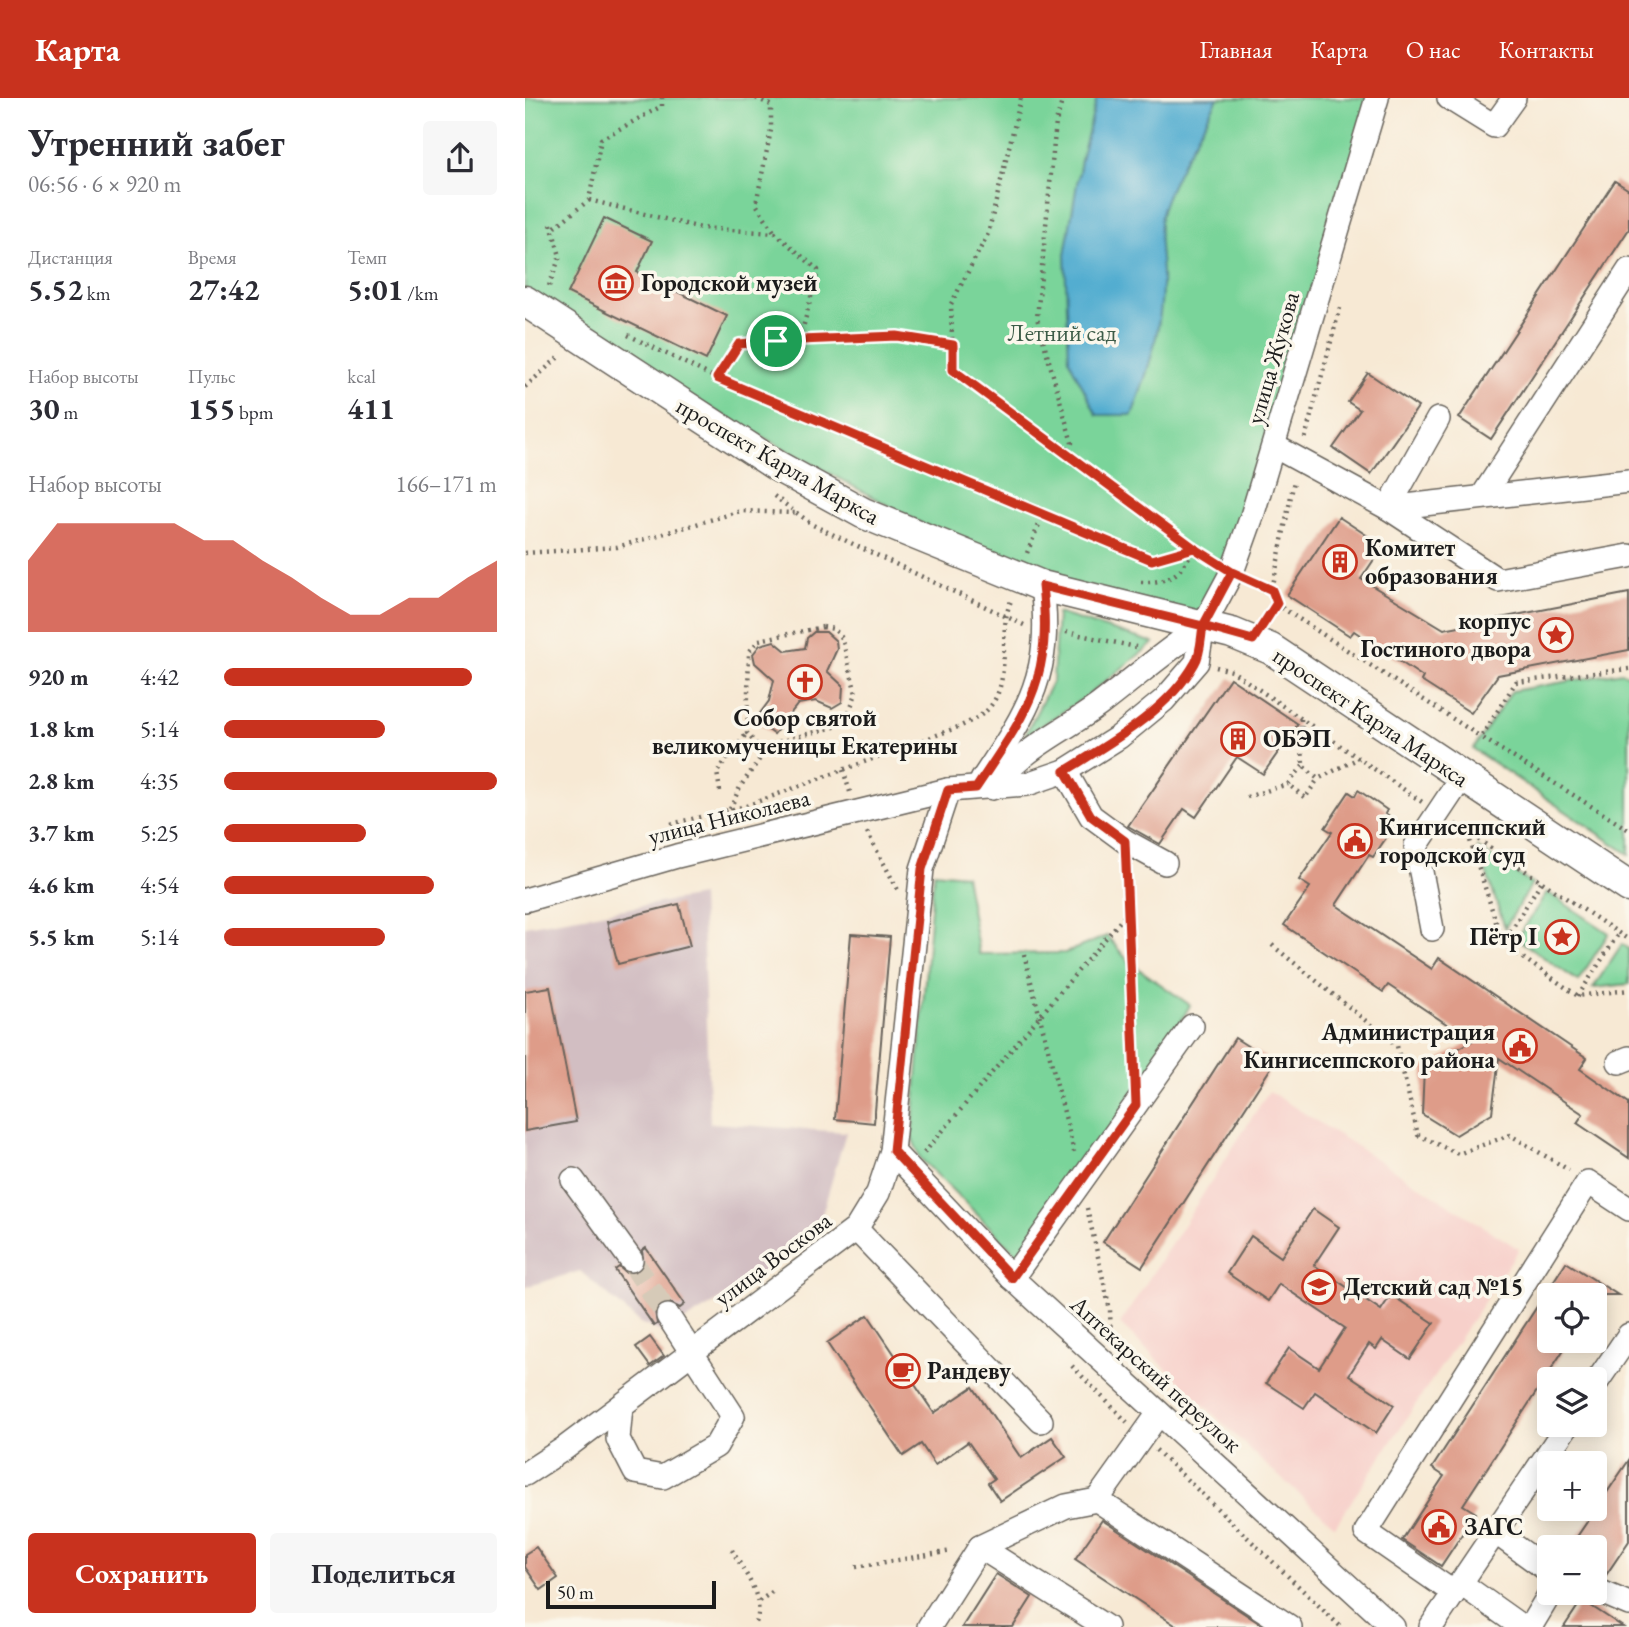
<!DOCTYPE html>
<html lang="ru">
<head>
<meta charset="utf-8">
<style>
  body { margin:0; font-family:"EB Garamond",serif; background:#f7f7f7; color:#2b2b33; height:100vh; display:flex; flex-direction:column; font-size:26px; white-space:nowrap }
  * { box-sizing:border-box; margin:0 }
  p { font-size:23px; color:#7c7c81 }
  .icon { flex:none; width:38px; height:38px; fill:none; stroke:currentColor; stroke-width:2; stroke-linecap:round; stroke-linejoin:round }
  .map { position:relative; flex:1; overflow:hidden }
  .panel { display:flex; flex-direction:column; background:#fff; width:525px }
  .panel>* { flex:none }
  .controls { position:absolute; left:1012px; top:1185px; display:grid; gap:14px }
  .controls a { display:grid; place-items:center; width:70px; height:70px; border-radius:7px; background:#fff; box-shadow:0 4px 18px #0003; font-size:35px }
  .scale { position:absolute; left:21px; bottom:18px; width:170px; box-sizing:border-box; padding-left:7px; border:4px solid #1c1c1c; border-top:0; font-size:19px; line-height:24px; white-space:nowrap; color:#1c1c1c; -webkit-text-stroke:5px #fbf7ec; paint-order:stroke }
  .pin { position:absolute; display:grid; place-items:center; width:60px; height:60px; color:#fff; margin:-30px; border:4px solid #fff; border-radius:50%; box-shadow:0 2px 7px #0007 }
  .round { display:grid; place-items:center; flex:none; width:74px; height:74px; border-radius:7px; background:#f7f7f7 }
  .overview { display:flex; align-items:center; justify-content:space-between; height:119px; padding:0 28px }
  h1 { font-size:38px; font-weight:700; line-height:52px }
  .figures { display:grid; grid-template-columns:repeat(3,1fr); gap:10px; height:119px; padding:7px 28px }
  .figures div { display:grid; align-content:center }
  .figures b { font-size:30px; font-weight:700 }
  .figures small { font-size:19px; font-weight:400 }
  .figures p { font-size:19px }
  .chart { height:196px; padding:14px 28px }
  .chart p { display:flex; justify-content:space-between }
  .chart svg { width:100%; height:126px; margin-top:7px; fill:#c8321e; opacity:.7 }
  .cta { display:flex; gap:14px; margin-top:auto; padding:14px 28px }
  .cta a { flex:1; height:80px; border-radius:7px; background:#c8321e; color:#fff; font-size:28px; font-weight:700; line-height:80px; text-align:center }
  .cta a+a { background:#f7f7f7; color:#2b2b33 }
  ul { padding:0 28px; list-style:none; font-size:23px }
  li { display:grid; grid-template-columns:112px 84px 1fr; align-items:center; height:52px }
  li i { height:18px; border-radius:9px; background:#c8321e }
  header { display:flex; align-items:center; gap:42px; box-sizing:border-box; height:98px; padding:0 35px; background:#c8321e; color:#fff }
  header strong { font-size:33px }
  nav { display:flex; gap:38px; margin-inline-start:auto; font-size:24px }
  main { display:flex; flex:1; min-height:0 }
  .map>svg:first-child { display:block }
</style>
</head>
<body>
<header>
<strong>Карта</strong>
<nav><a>Главная</a><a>Карта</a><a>О нас</a><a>Контакты</a></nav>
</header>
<main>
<section class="panel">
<div class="overview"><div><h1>Утренний забег</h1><p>06:56 · 6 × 920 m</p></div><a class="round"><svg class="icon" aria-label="share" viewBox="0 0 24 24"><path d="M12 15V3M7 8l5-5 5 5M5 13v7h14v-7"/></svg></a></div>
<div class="figures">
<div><p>Дистанция</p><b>5.52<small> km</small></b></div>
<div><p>Время</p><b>27:42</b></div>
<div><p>Темп</p><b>5:01<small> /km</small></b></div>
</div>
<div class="figures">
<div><p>Набор высоты</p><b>30<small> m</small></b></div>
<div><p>Пульс</p><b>155<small> bpm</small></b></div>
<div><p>kcal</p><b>411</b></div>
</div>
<div class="chart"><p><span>Набор высоты</span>166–171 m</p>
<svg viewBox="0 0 160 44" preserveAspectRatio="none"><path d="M0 44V19L10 6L20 6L30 6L40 6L50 6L60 12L70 12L80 19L90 25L100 32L110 38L120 38L130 32L140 32L150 25L160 19V44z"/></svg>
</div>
<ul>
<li><b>920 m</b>4:42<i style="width:91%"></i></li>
<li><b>1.8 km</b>5:14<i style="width:59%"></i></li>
<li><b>2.8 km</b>4:35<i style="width:100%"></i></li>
<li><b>3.7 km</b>5:25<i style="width:52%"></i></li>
<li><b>4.6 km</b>4:54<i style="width:77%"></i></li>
<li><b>5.5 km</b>5:14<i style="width:59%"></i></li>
</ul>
<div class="cta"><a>Сохранить</a><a>Поделиться</a></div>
</section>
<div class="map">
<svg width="1104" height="1529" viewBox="0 0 1104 1529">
  <rect width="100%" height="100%" fill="#fbf7ec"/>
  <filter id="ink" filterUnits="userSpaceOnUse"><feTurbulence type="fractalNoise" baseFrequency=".0143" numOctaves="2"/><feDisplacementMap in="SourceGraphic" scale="14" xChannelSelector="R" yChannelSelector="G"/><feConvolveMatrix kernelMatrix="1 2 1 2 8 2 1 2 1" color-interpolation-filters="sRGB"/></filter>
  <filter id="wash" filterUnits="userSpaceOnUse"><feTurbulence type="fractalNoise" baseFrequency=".00686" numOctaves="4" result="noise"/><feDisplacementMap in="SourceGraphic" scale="28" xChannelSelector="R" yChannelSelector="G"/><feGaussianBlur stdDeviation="1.57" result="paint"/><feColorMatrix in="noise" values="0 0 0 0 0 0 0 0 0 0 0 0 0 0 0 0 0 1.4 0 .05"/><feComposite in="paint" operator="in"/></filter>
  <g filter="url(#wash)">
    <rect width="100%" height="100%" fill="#f7e9d4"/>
    <polygon fill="#f7d0ca" points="744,993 994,1151 810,1428 739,1365 595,1226"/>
    <polygon fill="#d2bec2" points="176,798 185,1025 321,1034 289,1144 140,1235 115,1225 55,1173 0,1189 0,828"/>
    <g fill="#7ad49a" stroke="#4b785b" stroke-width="2">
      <polygon points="0,0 853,0 749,348 678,528 496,480 44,233 0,201"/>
      <polygon points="532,515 629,545 559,600 499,639 528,582"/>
      <polygon points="1097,574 1104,578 1104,756 948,651 987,593"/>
      <polygon points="953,750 1007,786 980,830"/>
      <polygon points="409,774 440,777 454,856 540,855 582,838 604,864 665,907 611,1007 499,1163 395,1060 387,1039"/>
      <polygon points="1022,794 1084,835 1053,883 992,841"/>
      <polygon points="1097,846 1104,851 1104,886 1068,890"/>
    </g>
    <path fill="#53add0" stroke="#386476" stroke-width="2" d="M572,0H693C676,34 652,70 639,106C631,129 636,152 637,175C639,224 624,272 607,317H572L544,262L540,157L556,62Z"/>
    <g id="blocks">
      <g fill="#de9c89">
        <polygon points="1090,83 1104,92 1104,131 966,341 934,320"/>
        <polygon points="79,120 127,143 112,174 202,218 181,262 43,195"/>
        <polygon points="843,275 893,309 846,376 808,350 835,312 823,304"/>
        <polygon points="814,419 858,448 836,481 919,531 1104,495 1104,552 973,577 946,615 896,583 898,579 829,533 825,538 762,497"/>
        <polygon points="289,534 301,534 311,543 312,551 302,573 318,588 317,604 307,610 291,603 273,606 249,636 230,622 244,603 249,582 230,565 228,556 235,547 249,543 261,553 280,550 282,540"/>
        <polygon points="705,580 773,626 738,676 712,659 671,719 659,711 635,746 603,728"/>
        <polygon points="833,692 862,712 860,716 872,724 848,759 844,757 811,807 907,871 914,860 1062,960 1055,971 1104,1005 1104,1060 1052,1025 1058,1016 974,960 967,1015 931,1037 897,1016 899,970 947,943 863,887 858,894 759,827 785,789 774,782 807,734 800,730 824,694 830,698"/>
        <polygon points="154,806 165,848 93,866 82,824"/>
        <polygon points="326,836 365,839 349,1025 310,1021"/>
        <polygon points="25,889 51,1024 0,1033 0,893"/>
        <polygon points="710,940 749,965 617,1169 578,1144"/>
        <polygon points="788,1111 814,1129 789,1167 856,1212 866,1197 909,1225 885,1261 857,1242 851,1251 844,1246 824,1277 869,1307 851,1335 790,1294 779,1310 741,1285 764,1250 794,1270 820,1230 754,1186 743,1203 702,1175 726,1138 756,1159"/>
        <polygon points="121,1150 160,1206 155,1210 143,1204 135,1207 130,1212 132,1226 129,1228 90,1172 94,1169 101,1175 114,1174 119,1167 117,1153"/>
        <polygon points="1041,1164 1093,1197 1024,1197 1024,1242 1045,1242 938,1407 951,1415 916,1468 877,1442 919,1378 907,1370"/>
        <polygon points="343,1217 409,1315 448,1289 496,1360 527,1339 541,1359 475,1403 463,1385 469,1381 443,1344 410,1367 396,1346 378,1358 302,1245"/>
        <polygon points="125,1239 139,1258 125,1268 111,1249"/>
        <polygon points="1104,1362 1104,1443 1079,1480 1069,1477 1069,1449 1045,1449"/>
        <polygon points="577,1422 740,1529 653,1529 550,1461"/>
        <polygon points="11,1449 33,1480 16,1492 0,1469 0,1456"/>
        <polygon points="471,1476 507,1499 488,1529 437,1529"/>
        <polygon points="1057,1502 1098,1529 1039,1529"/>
      </g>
    </g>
  </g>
  <g filter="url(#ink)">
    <use href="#blocks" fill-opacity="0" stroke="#69645c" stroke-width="2"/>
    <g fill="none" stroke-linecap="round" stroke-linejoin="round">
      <polyline stroke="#d6cab8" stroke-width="23" stroke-dasharray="23 11" stroke-linecap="butt" points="106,1162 143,1218"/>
      <g stroke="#69645c" stroke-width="26">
        <g id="minor">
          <polyline points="924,0 969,28 989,0"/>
          <polyline points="749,348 863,410 913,321"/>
          <polyline points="1104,383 863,410 973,482 1104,458"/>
          <polyline points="957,399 1104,172"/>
          <polyline points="540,673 566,718 600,743 640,765"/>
          <path d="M457,682C504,611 528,576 517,488"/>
          <path d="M467,690C500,648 533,637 574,607C610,580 639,553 678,528"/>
          <polyline points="0,802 152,758 423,692 502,686 540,673 594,639 639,602 672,564 678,528 707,474 727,418 852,0"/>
          <polyline points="907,831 891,748 937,679"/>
          <polyline points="1094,964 1104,960"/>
          <polyline points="367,1053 487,1180 868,1529"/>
          <polyline points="48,1082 106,1162"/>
          <polyline points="331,1131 516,1323"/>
          <polyline points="487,1180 667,928"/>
          <polyline points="1069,1288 1104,1237"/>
          <polyline points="96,1308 93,1341 110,1374 138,1379 191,1348 208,1318 143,1218"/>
          <polyline points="0,1376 40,1350 331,1131 353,1095 367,1053 397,771 423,692"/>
          <polyline points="572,1402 634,1315"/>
          <polyline points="970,1434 1024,1473"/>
          <polyline points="455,1449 581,1529"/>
          <polyline points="935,1485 997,1529"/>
          <polyline points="1069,1491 1104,1506"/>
          <polyline points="929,1495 841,1434 1063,1084 1104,1111"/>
          <polyline points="404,1529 455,1449 541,1408 572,1402 765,1529"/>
          <polyline points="906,1529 1043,1326"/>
          <polyline points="1005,1529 1026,1494"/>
        </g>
      </g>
      <g stroke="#69645c" stroke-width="33">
        <polyline id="major" points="0,203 252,368 338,415 517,488 707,535 746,551 1104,789"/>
      </g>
      <g stroke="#69645c" stroke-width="4.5" stroke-dasharray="2 5" stroke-linecap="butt">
        <polyline points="231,0 246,7 246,32 231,106 250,135"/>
        <path d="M496,0L463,136L426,206L428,272L669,450C655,476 647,485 616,484"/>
        <polyline points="538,0 531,24 512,220 547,345 540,356"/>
        <polyline points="64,102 176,130 250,135 293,172 278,230 251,243 214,246 192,280"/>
        <polyline points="30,129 64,102 76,41 137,8 137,0"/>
        <polyline points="24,188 35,158 25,123"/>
        <polyline points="103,237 213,291 627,462 669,450 690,463"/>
        <polyline points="256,243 372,238 428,247"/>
        <polyline points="0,289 36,257"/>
        <polyline points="780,340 815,210"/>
        <polyline points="249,398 288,427 499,527"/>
        <polyline points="0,455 92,449 216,413 270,415"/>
        <polyline points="502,455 518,417"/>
        <polyline points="725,482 747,492"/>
        <polyline points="751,506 956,639"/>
        <polyline points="741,521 752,505 747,492 769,383"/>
        <polygon points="298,529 309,531 317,540 331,596 323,616 324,625 253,644 241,652 230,645 222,635 224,554 234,542"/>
        <polyline points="541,534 611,549"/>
        <polyline points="691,569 707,573 897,704"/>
        <polyline points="1104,571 991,584 956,639 1104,732"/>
        <polyline points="776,621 778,668 793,681 834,660"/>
        <polyline points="778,668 763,686 780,700 793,681"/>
        <polyline points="318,672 325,694"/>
        <polyline points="195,693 192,674 222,635"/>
        <polyline points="722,699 763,686"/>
        <polyline points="205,711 215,689 241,652"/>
        <path d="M146,726L221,708L436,628C444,624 453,620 460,614C490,587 471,536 486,503"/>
        <polyline points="930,726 1104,842"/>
        <polyline points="342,734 373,792"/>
        <polyline points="943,736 978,846 1053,898 1104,892"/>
        <polyline points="602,815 609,971"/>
        <polyline points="978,845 1016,784"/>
        <polyline points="747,847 872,948 893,1037 933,1056 985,1037 1044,1072"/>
        <polyline points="499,856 549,1054"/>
        <polyline points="1053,898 1094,835"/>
        <polyline points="399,1055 602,815 601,767"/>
        <polyline points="562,1110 585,1212 586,1242"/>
        <polyline points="547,1268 602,1324"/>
        <polyline points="631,1352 816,1529"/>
        <path d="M207,1452C220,1476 243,1503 229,1529"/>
        <polyline points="331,1469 427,1453"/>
        <polyline points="234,1503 250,1492"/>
      </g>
      <use href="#minor" stroke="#fff" stroke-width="23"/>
      <use href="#major" stroke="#fff" stroke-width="30"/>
    </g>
  </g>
  <g fill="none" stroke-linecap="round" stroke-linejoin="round" filter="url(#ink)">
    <g stroke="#fff" stroke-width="14">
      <path id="route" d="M251,243L372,238L428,247V272L669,450L707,474L678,528L517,488C528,583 501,615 451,690L423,692L397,771L368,1053L487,1180L611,1007L600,743L566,718L540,673C585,645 643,613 670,565C676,556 676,539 678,528L728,542L752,505L747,492L707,474L669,450L627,462L192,280L214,246L251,243"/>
    </g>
    <use href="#route" stroke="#c8321e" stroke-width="9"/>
  </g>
  <defs>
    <g id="museum-ring" transform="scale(1.75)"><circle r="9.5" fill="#fbf7ec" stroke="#c8321e" stroke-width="1.5"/><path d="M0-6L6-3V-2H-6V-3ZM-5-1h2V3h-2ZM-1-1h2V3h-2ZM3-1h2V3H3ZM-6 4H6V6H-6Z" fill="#c8321e"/></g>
    <g id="building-ring" transform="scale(1.75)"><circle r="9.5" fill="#fbf7ec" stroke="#c8321e" stroke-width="1.5"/><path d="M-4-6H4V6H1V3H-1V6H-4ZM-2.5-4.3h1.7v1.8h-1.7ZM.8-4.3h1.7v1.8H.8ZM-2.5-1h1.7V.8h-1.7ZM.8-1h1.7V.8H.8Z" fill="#c8321e"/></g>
    <g id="sight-ring" transform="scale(1.75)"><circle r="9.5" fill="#fbf7ec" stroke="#c8321e" stroke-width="1.5"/><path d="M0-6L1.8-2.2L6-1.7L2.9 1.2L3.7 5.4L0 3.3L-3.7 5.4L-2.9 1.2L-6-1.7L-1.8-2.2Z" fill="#c8321e"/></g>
    <g id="church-ring" transform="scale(1.75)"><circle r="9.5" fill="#fbf7ec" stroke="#c8321e" stroke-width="1.5"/><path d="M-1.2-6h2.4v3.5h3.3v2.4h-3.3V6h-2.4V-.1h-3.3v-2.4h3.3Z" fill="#c8321e"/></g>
    <g id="civic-ring" transform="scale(1.75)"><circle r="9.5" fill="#fbf7ec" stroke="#c8321e" stroke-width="1.5"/><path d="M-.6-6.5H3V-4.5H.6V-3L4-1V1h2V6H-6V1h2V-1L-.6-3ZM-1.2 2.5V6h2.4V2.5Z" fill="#c8321e"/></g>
    <g id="school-ring" transform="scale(1.75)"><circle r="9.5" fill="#fbf7ec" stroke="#c8321e" stroke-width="1.5"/><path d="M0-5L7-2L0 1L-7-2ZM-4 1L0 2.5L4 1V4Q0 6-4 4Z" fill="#c8321e"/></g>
    <g id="cafe-ring" transform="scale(1.75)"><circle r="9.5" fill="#fbf7ec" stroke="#c8321e" stroke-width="1.5"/><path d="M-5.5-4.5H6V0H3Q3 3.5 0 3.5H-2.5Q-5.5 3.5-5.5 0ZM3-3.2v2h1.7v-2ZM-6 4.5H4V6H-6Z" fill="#c8321e"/></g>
  </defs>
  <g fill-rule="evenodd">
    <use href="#museum-ring" x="91" y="185"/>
    <use href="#building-ring" x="815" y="464"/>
    <use href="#sight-ring" x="1031" y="537"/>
    <use href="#church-ring" x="280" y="584"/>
    <use href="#building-ring" x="713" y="641"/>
    <use href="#civic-ring" x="830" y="743"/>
    <use href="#sight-ring" x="1037" y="839"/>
    <use href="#civic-ring" x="995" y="948"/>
    <use href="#school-ring" x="794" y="1189"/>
    <use href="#cafe-ring" x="378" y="1273"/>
    <use href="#civic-ring" x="914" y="1429"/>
  </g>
  <g text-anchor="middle" stroke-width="7" stroke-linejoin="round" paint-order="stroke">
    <g font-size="24" font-weight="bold" fill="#1c1c1c" stroke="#fbf7ec" text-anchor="start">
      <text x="116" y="193">Городской музей</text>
      <text x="840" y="458">Комитет<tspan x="840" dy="28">образования</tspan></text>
      <text x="1006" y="531" text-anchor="end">корпус<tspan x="1006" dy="28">Гостиного двора</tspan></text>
      <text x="280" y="628" text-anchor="middle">Собор святой<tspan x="280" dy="28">великомученицы Екатерины</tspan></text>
      <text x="738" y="649">ОБЭП</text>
      <text x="854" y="737">Кингисеппский<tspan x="854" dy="28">городской суд</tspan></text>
      <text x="1012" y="847" text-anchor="end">Пётр I</text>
      <text x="970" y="942" text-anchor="end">Администрация<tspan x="970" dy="28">Кингисеппского района</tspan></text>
      <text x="818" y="1197">Детский сад №15</text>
      <text x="402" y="1281">Рандеву</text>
      <text x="939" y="1437">ЗАГС</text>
    </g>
    <g font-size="24" fill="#3d5c48" stroke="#fbf7ec">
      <text x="537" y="243">Летний сад</text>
    </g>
    <g font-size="24" fill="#1c1c1c" stroke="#fbf7ec">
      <text transform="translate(748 260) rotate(-74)" y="8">улица Жукова</text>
      <text transform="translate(253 363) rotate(30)" y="8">проспект Карла Маркса</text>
      <text transform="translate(846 619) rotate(34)" y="8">проспект Карла Маркса</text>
      <text transform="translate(204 719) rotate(-14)" y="8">улица Николаева</text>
      <text transform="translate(248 1161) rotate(-37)" y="8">улица Воскова</text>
      <text transform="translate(631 1276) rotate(42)" y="8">Аптекарский переулок</text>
    </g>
  </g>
</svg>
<div class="controls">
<a><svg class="icon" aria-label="locate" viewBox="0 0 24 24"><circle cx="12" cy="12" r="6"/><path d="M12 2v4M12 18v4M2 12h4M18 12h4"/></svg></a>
<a><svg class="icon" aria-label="layers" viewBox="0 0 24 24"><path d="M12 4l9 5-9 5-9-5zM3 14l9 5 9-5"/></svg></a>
<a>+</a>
<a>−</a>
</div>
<div class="scale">50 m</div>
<div class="pin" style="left:251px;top:243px;background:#1e9e55"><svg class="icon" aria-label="arrive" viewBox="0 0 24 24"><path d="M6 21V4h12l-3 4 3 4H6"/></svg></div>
</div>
</main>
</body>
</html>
